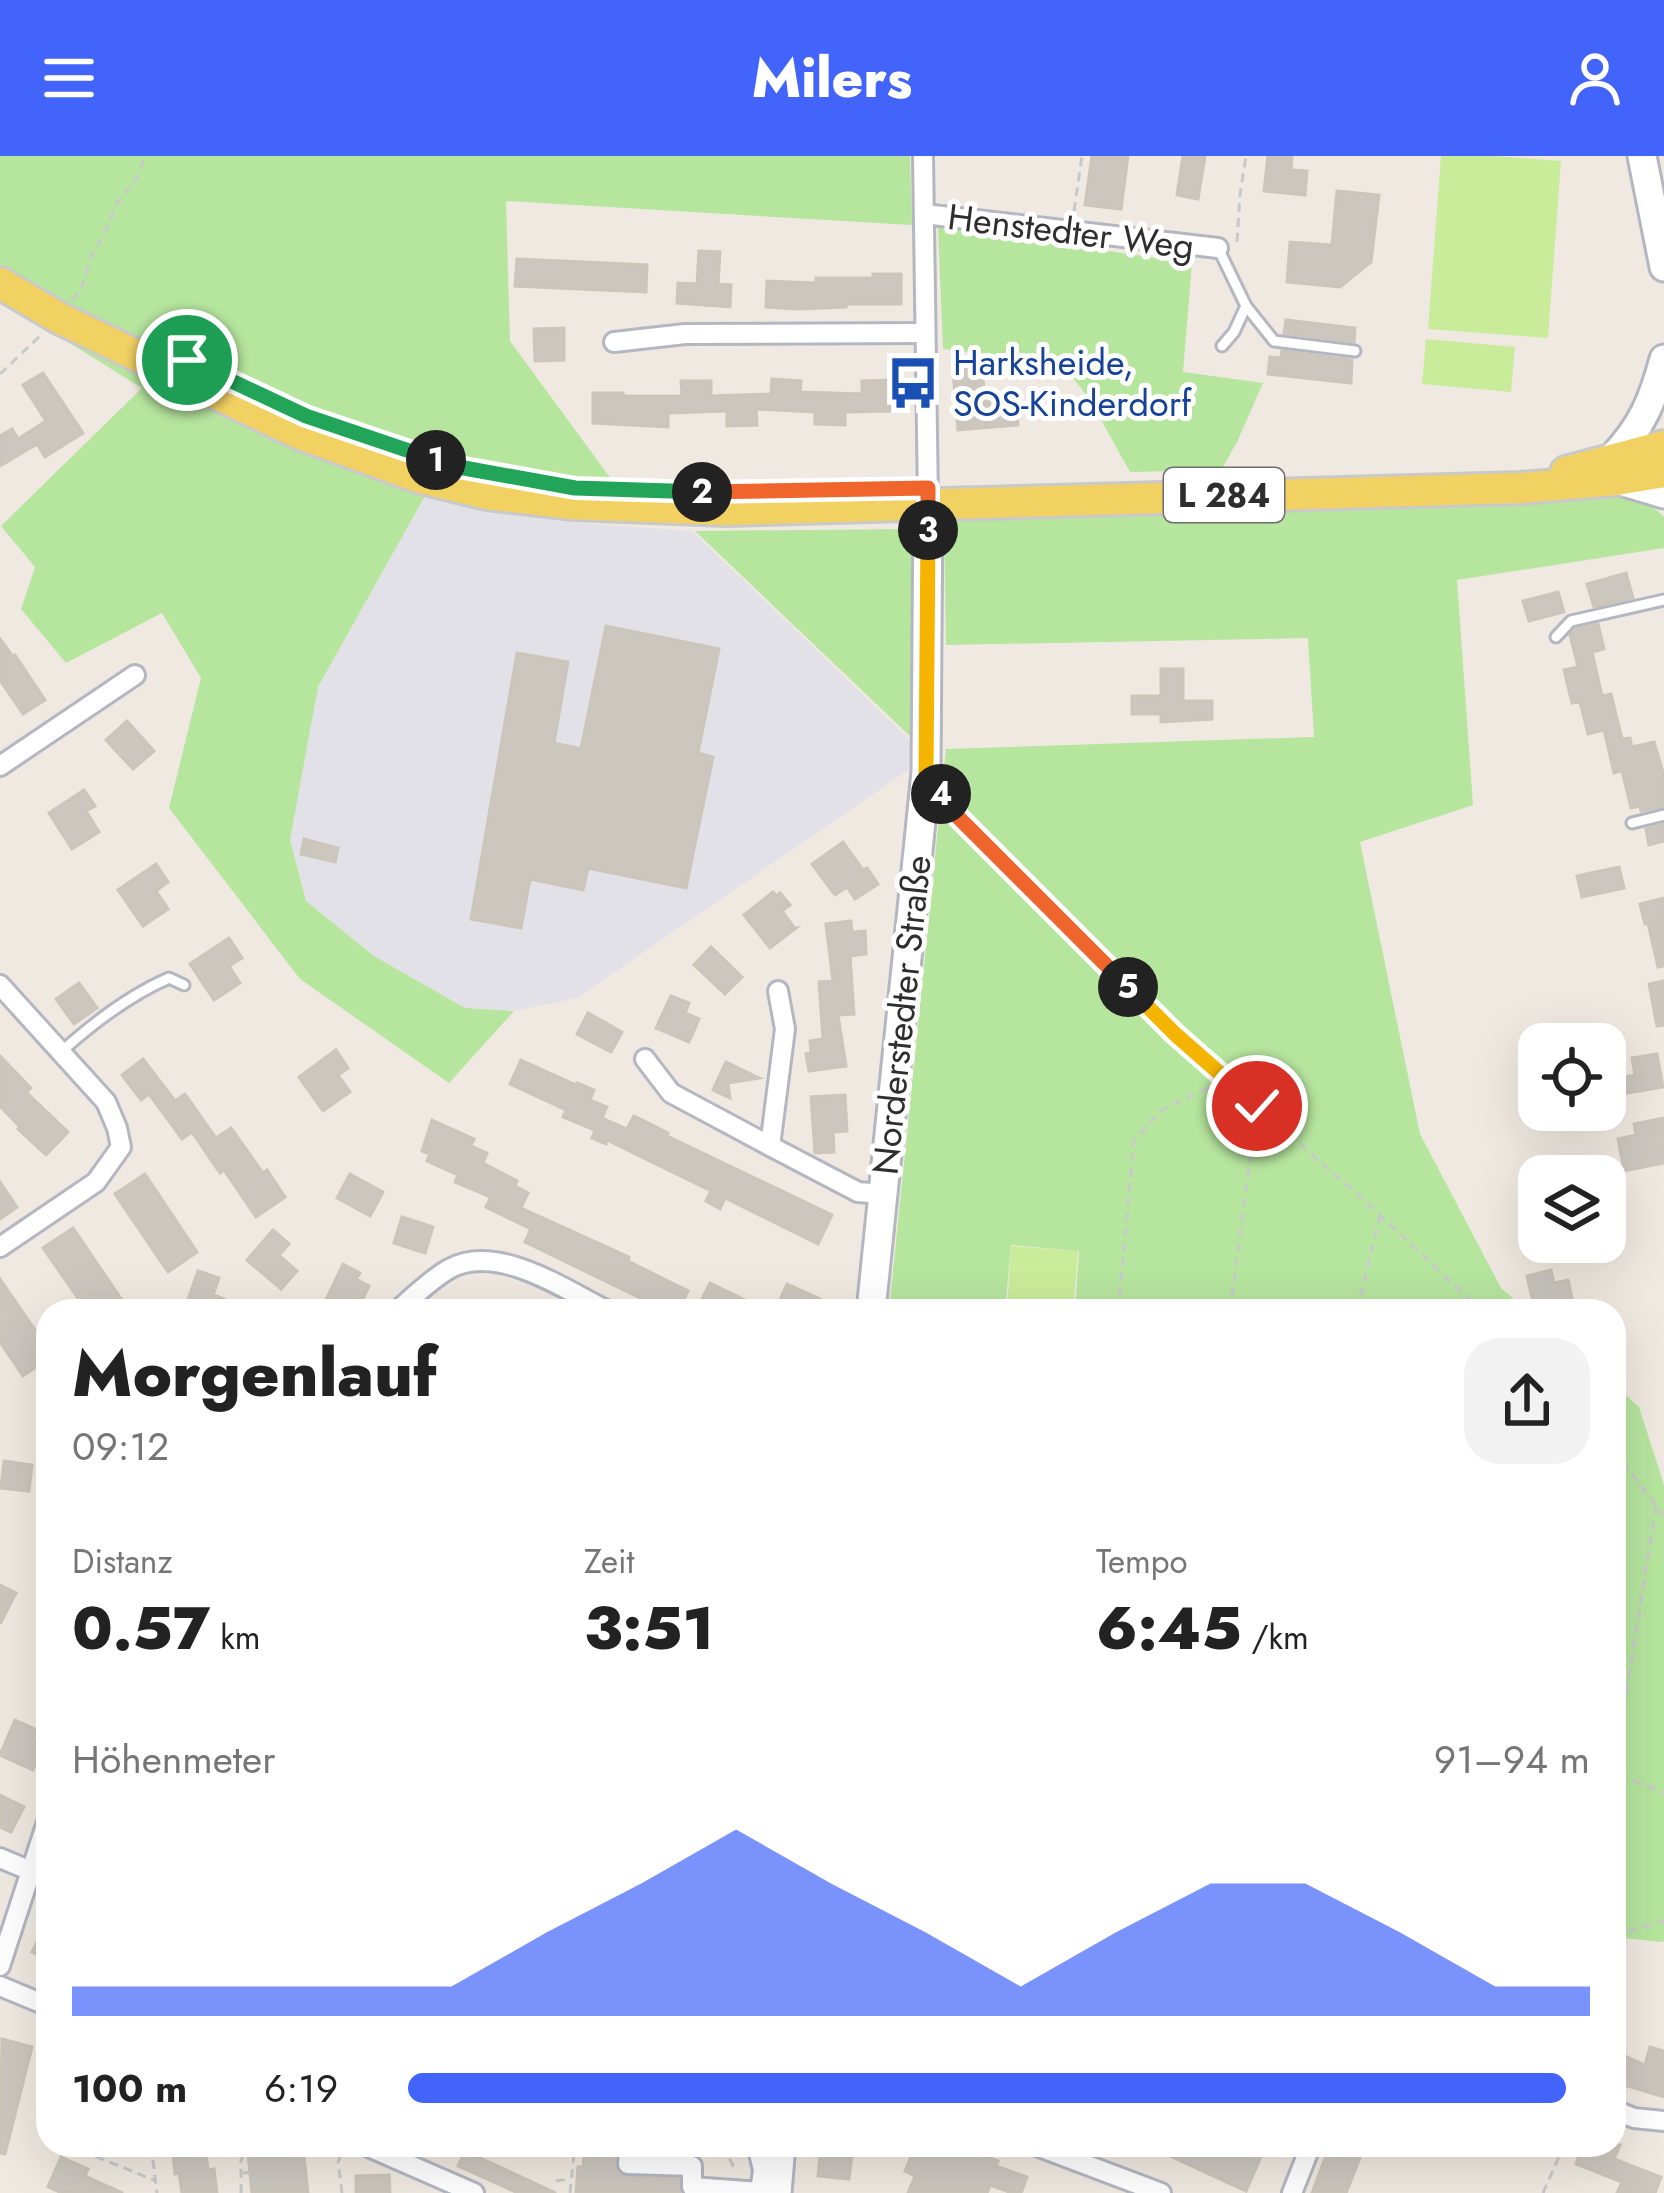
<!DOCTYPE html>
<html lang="de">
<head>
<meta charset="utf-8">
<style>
  body { margin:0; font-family:Jost,sans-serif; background:#f2f2f2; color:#222; height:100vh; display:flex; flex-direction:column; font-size:45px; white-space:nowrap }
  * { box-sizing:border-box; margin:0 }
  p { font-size:39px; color:#767676 }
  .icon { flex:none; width:66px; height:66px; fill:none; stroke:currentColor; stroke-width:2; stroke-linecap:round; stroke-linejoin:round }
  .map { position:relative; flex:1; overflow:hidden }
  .sheet { position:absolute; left:36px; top:1143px; width:1590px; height:858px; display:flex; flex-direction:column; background:#fff; border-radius:36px; box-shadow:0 12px 48px #0002 }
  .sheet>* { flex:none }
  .tools { position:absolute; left:1518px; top:867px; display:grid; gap:24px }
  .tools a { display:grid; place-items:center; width:108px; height:108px; border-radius:24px; background:#fff; box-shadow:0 12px 48px #0002; font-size:60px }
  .pin { position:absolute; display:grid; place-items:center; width:102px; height:102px; color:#fff; margin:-51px; border:6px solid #fff; border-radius:50%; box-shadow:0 3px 12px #0007 }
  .km { position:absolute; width:60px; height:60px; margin:-30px; border-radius:50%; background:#222; color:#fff; font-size:33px; line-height:60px; text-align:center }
  .round { display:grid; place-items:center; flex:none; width:126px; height:126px; border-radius:36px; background:#f2f2f2 }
  .summary { display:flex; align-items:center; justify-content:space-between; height:204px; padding:0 36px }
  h1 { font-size:66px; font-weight:800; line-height:90px }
  .stats { display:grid; grid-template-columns:repeat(3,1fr); gap:18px; height:204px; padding:12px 36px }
  .stats div { display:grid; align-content:center }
  .stats b { font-size:60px; font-weight:800 }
  .stats small { font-size:33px; font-weight:400 }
  .stats p { font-size:33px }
  .chart { height:336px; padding:24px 36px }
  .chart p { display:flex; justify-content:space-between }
  .chart svg { width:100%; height:216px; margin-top:12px; fill:#4264fb; opacity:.7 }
  ul { padding:0 36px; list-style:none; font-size:39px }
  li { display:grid; grid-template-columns:192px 144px 1fr; align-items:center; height:90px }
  li i { height:30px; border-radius:15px; background:#4264fb }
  header { display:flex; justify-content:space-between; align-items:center; height:156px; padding:0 36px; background:#4264fb; color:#fff; font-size:54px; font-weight:800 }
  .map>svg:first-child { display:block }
</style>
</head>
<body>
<header><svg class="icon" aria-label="menu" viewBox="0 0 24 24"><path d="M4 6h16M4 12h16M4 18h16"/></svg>Milers<svg class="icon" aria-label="person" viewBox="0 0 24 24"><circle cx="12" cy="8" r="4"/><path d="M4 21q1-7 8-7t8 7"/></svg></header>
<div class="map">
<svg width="1664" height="2037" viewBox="0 0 1664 2037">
  <rect width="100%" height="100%" fill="#efe9e1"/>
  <polygon fill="#e3e1e8" points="424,342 566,366 692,375 911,585 911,612 577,842 514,855 465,852 374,800 306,745 290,684 318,531"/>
  <g fill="#b6e59e">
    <polygon points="0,0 910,0 912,69 506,45 510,185 614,327 444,306 318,531 290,684 306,745 374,800 465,852 514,855 449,927 300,823 169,652 201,522 162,457 66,507 21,453 35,411 1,370 142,232 0,144"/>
    <polygon points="938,71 1192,107 1183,216 1263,227 1237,286 1221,314 1130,316 1089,242 1060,206 943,193"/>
    <path d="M1608,338C1631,339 1648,343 1664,361V392L1457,424L1473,649L1360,686L1420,978L1501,1132L1528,1155H1075L1079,1095L1011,1089L1005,1155H889L946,593L1314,581L1308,482L946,489L944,363Z"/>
    <polygon points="911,373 911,581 695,375"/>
    <polygon points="1614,1229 1639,1251 1664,1329 1664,1785 1661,1786 1614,1781 1614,1673 1625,1645 1614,1640"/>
  </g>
  <g fill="#c9ec9a">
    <polygon points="1441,0 1493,0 1561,5 1548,182 1428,173"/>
    <polygon points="1426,183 1515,191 1511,236 1422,228"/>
    <polygon points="1011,1090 1078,1095 1073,1155 1007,1155"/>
  </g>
  <g fill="#cbc7bf" stroke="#cbc5ba" stroke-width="3">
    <polygon points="1092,0 1128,0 1121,53 1085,49"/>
    <polygon points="1183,0 1205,0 1198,43 1177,39"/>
    <polygon points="1268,0 1292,0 1291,14 1307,15 1305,39 1264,35"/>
    <polygon points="1337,35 1379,39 1371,106 1340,131 1287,126 1290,86 1332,89"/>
    <polygon points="699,95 720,96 718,128 731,129 730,151 677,147 678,127 697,128"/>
    <polygon points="517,103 647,109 646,136 515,130"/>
    <polygon points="873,118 901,118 901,148 846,148 846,151 797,153 766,151 767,125 816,127 816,122 873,122"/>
    <polygon points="1286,164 1355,172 1354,186 1284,177"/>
    <polygon points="564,172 564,204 535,205 534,173"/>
    <polygon points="1282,195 1352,204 1351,227 1268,218 1270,201 1281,202"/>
    <polygon points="982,212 985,246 1016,245 1018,269 958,274 953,215"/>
    <polygon points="43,217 83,277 45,301 37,288 0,310 0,280 12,273 18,283 46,265 23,229"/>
    <polygon points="772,223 801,225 800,236 862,238 862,225 891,224 891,255 845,256 845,269 815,268 815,256 756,253 757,269 727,270 727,255 668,257 668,271 593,267 593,237 623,237 623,240 682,240 681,225 711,225 711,240 771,238"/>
    <polygon points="1626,417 1633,442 1594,451 1587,428"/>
    <polygon points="1558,436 1564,456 1529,465 1523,445"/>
    <polygon points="1598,468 1604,493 1592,496 1602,540 1611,538 1622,583 1630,582 1632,591 1654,586 1664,620 1664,650 1641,655 1640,650 1631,652 1622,615 1614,617 1604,574 1588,578 1580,546 1572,547 1564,514 1578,511 1570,479 1576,473"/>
    <polygon points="606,470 719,493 698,597 713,601 686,732 588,712 583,734 530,723 521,772 471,763 517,497 568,506 554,587 581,593"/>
    <polygon points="0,483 13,501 15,499 45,544 23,558 0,524"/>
    <polygon points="1161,513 1183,513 1183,545 1212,545 1212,563 1161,566 1161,558 1132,558 1132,540 1161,540"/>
    <polygon points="127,565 154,595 133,613 106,584"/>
    <polygon points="84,634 95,650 86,655 99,676 72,693 49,657"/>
    <polygon points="1664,668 1664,685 1649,689 1646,673"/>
    <polygon points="304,683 338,692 335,706 301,698"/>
    <polygon points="843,686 863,714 867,712 878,728 855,743 847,731 835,739 812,708"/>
    <polygon points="156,708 168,726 156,735 168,753 143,770 118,734"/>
    <polygon points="1619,711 1624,732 1582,741 1577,720"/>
    <polygon points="773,736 777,740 780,737 790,749 782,755 793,770 789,773 796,772 770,792 744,759"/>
    <polygon points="1664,742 1664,810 1658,811 1648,767 1645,768 1640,748"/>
    <polygon points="851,765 852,776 865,775 866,798 850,800 854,858 838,859 846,910 809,915 806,898 811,897 810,885 823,883 819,826 833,825 826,768"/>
    <polygon points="229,782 242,802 229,810 240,827 214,844 190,808"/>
    <polygon points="711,791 742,821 725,838 694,809"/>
    <polygon points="1664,825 1664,869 1657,870 1649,828"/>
    <polygon points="79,827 97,852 74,868 56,843"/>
    <polygon points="671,840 689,847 685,857 699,863 689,886 656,872"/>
    <polygon points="588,857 622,876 611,896 577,878"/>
    <polygon points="336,894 348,912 338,919 350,936 323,955 299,921"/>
    <polygon points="1657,898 1663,931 1605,941 1605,925 1635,919 1632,902"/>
    <polygon points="0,900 31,932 26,936 68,976 46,999 18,973 20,971 0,950"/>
    <polygon points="143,903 175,945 185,938 216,982 231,972 263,1017 267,1014 285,1041 256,1061 224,1014 220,1017 192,976 182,983 149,938 141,944 122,919"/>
    <polygon points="521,904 576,929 577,927 594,934 590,944 607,951 602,962 627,973 634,960 668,977 667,980 832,1059 818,1088 725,1042 720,1053 706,1045 711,1035 607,984 606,988 592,982 595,974 563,961 566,954 510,928"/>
    <polygon points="726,906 759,922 728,927 730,942 713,934"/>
    <polygon points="845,939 847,975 833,976 834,996 815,997 811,941"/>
    <polygon points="1664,962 1664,1007 1624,1015 1618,983 1636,979 1634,968"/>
    <polygon points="432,964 474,983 471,990 487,997 483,1007 517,1025 515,1030 528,1037 521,1052 629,1101 628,1105 688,1135 678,1155 667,1155 525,1086 531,1073 486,1051 491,1041 455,1026 458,1019 427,1005 430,998 422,995"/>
    <polygon points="145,1018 197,1096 168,1116 115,1038"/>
    <polygon points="350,1018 383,1036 370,1060 337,1042"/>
    <polygon points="0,1026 17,1051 0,1063"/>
    <polygon points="402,1061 433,1071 425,1097 394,1087"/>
    <polygon points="73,1072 126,1150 119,1155 87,1155 43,1092"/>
    <polygon points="273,1074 289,1088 279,1099 297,1115 281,1133 247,1104"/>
    <polygon points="343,1108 360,1117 356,1123 369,1130 357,1155 344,1155 325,1146"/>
    <polygon points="1551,1114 1554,1127 1568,1124 1573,1146 1535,1155 1527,1120"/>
    <polygon points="198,1115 219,1122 213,1139 224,1143 220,1155 184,1155"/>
    <polygon points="0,1123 48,1193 48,1203 23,1220 0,1186"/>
    <polygon points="710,1127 768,1155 696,1155"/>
    <polygon points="787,1128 820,1143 814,1155 775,1155"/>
    <polygon points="4,1305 32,1309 29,1335 1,1332"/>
    <polygon points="0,1429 16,1437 0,1468"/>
    <polygon points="15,1564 37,1574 33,1582 45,1588 33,1614 0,1599"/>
    <polygon points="0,1639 24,1651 11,1676 0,1671"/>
    <polygon points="48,1765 48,1804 32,1796"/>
    <polygon points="2,1883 32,1891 5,1998 0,1997"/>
    <polygon points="1650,1891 1664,1895 1664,1941 1614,1926 1614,1895 1645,1909"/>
    <polygon points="172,1989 205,1989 208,2014 214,2013 217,2037 182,2037 179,2017 175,2018"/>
    <polygon points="585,1989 616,1989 615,2008 620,2018 628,2021 679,2023 680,2037 576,2037 578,2011 583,2011"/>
    <polygon points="821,1989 853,1989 849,2023 818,2020"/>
    <polygon points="916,1989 954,1989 998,2005 996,2010 1027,2021 1021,2037 1012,2037 990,2029 987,2037 908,2037 915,2020 905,2015"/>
    <polygon points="1146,1989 1266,1989 1246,2035"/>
    <polygon points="1330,1989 1355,1989 1364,1992 1346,2037 1312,2037"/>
    <polygon points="1583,1989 1620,1989 1614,2003 1661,2021 1655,2037 1617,2037 1622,2026 1576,2008"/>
    <polygon points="303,1992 308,2037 252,2037 248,1997"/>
    <polygon points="465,1995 556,2037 518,2037 458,2010"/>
    <polygon points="61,2001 88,2013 85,2020 123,2037 62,2037 48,2031"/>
    <polygon points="389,2019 390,2037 356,2037 356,2020"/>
  </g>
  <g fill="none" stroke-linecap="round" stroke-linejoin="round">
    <g stroke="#b4b7c1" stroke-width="15">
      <g id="lane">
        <polyline points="1218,92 1246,150 1274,185 1355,195"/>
        <polyline points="1222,190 1234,176 1246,150"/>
        <polyline points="1556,481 1571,465 1664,444"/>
        <polyline points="1632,667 1664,659"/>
        <path d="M61,896C93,867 130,839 169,822L184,829"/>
      </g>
    </g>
    <g stroke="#b4b7c1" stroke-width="24">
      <g id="street">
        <polyline points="923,0 928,346"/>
        <polyline points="924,58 1218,92"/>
        <polyline points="614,186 685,178 924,177"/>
        <polyline points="0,610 135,519"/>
        <polyline points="0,829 106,946 117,972 121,991 96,1026 0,1091"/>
        <polyline points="645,903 671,937 770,990 785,873 778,835"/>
        <polyline points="770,990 858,1036 883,1038"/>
        <path d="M397,1155C413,1141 430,1124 449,1113C497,1086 565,1134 608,1155"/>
        <polyline points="0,1702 31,1715"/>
        <polyline points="0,1810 48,1663"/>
        <polyline points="0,1830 48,1850"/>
        <polyline points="1614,1954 1634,1962 1664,1965"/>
        <polyline points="364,1989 474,2037"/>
        <polyline points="630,1989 628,2008 692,2010 692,2031 760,2036 763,2014 757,1989"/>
        <polyline points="1034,1989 1161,2037"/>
        <polyline points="1292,2037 1311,1989"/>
      </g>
    </g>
    <g stroke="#b4b7c1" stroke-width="33">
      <g id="secondary">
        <polyline points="1642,0 1664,111"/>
        <path d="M1612,302C1642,271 1653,244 1664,203"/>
        <polyline points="1621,325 1664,338"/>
        <polyline points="871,1155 926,616 928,346"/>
        <polyline points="777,2037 781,1989"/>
      </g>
    </g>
    <g stroke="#c9c9c9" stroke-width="36">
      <g id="primary">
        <polyline points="0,127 59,162 300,278 421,322 487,338 573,348 726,354 1521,332 1616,324 1664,316"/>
        <polyline points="1566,316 1664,290"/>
      </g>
    </g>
    <g stroke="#c9c9c9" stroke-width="3" stroke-dasharray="9 6" stroke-linecap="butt">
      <polyline points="1074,55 1082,0"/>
      <polyline points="1237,86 1240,39 1246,0"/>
      <polyline points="72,144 81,134 91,101 104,79 117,47 137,22 145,0"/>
      <polyline points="0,218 42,178"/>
      <polyline points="945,643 959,662 1175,878 1365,1045 1482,1155"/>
      <polyline points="1118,1155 1134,985 1160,955 1223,924"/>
      <polyline points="1230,1155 1257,950"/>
      <polyline points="1357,1155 1380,1059"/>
      <polyline points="1614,1294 1664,1360"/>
      <polyline points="1656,1350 1616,1601 1623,1620 1664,1637"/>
      <polyline points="1614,1779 1664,1765"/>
      <polyline points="68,1989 156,2025"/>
      <polyline points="151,1989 157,2037"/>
      <polyline points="723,1989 735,2014"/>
      <polyline points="243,2017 252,2016 257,2026"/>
      <polyline points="556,2025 569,2023"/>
      <polyline points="241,2037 241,2004 248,1989"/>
      <polyline points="342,2037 338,2006 344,1991"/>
      <polyline points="570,2037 575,1989"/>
      <polyline points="1543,2037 1564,1989"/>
    </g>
    <use href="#lane" stroke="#fff" stroke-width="9"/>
    <use href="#street" stroke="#fff" stroke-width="18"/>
    <use href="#secondary" stroke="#fff" stroke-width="27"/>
    <use href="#primary" stroke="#f2d163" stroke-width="30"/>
  </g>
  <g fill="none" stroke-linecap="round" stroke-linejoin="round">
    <g stroke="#fff" stroke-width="24">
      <polyline id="split-1" points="187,204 306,260 436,304"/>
    </g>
    <g stroke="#fff" stroke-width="24">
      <polyline id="split-2" points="436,304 453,310 575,332 702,336"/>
    </g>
    <g stroke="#fff" stroke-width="24">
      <polyline id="split-3" points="702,336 928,332 928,374"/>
    </g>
    <g stroke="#fff" stroke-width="24">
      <polyline id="split-4" points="928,374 926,616 941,638"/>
    </g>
    <g stroke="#fff" stroke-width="24">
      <polyline id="split-5" points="941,638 959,662 1128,831"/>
    </g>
    <g stroke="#fff" stroke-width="24">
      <polyline id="split-6" points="1128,831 1175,878 1257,950"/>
    </g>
    <use href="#split-1" stroke="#22a559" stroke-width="15"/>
    <use href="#split-2" stroke="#22a559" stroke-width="15"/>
    <use href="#split-3" stroke="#f0652b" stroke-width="15"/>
    <use href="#split-4" stroke="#f5b400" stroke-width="15"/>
    <use href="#split-5" stroke="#f0652b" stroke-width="15"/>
    <use href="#split-6" stroke="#f5b400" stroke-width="15"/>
  </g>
  <defs>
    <g id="bus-bare" transform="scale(4.14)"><path d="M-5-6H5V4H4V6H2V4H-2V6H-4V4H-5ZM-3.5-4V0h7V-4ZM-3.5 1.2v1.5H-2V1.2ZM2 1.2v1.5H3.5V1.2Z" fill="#1a4fb4" stroke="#fff" stroke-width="2.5" paint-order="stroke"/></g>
  </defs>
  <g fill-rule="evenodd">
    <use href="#bus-bare" x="913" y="227"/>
  </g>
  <g text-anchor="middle" stroke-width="10" stroke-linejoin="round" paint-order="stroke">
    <rect fill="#fff" stroke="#6d6d6d" stroke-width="3" x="1164" y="312" width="120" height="54" rx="9"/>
    <g font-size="33" font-weight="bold" fill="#2e2e2e">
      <text x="1224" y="351">L 284</text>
    </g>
    <g font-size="36" fill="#2e2e2e" stroke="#fff">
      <text transform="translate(1071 75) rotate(7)" y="13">Henstedter Weg</text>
      <text transform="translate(901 859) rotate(-84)" y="13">Norderstedter Straße</text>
    </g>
    <g font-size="36" fill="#164399" stroke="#fff" text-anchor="start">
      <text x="953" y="219">Harksheide,<tspan x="953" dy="41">SOS-Kinderdorf</tspan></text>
    </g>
  </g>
</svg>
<div class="tools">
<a><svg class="icon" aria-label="locate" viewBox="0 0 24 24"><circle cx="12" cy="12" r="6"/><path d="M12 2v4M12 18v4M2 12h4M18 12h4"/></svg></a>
<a><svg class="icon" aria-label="layers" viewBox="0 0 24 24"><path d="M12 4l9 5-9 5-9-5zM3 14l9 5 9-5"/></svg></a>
</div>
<div class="pin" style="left:187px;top:204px;background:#1e9e55"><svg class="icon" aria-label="arrive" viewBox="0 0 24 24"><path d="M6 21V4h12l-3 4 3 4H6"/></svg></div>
<div class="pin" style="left:1257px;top:950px;background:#d93025"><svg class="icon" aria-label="check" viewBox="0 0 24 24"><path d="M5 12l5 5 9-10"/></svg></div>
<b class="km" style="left:436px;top:304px">1</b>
<b class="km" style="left:702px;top:336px">2</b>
<b class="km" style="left:928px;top:374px">3</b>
<b class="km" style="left:941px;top:638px">4</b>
<b class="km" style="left:1128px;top:831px">5</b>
<section class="sheet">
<div class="summary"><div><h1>Morgenlauf</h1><p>09:12</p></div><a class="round"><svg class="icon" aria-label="share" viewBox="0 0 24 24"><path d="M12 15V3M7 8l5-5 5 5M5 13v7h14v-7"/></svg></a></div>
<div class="stats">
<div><p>Distanz</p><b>0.57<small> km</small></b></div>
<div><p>Zeit</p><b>3:51</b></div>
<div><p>Tempo</p><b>6:45<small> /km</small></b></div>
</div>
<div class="chart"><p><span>Höhenmeter</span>91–94 m</p>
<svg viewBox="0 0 160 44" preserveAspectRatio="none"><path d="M0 44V38L10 38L20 38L30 38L40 38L50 27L60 17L70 6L80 17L90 27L100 38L110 27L120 17L130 17L140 27L150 38L160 38V44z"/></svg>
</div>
<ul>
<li><b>100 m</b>6:19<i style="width:98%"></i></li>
</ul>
</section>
</div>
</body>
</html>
